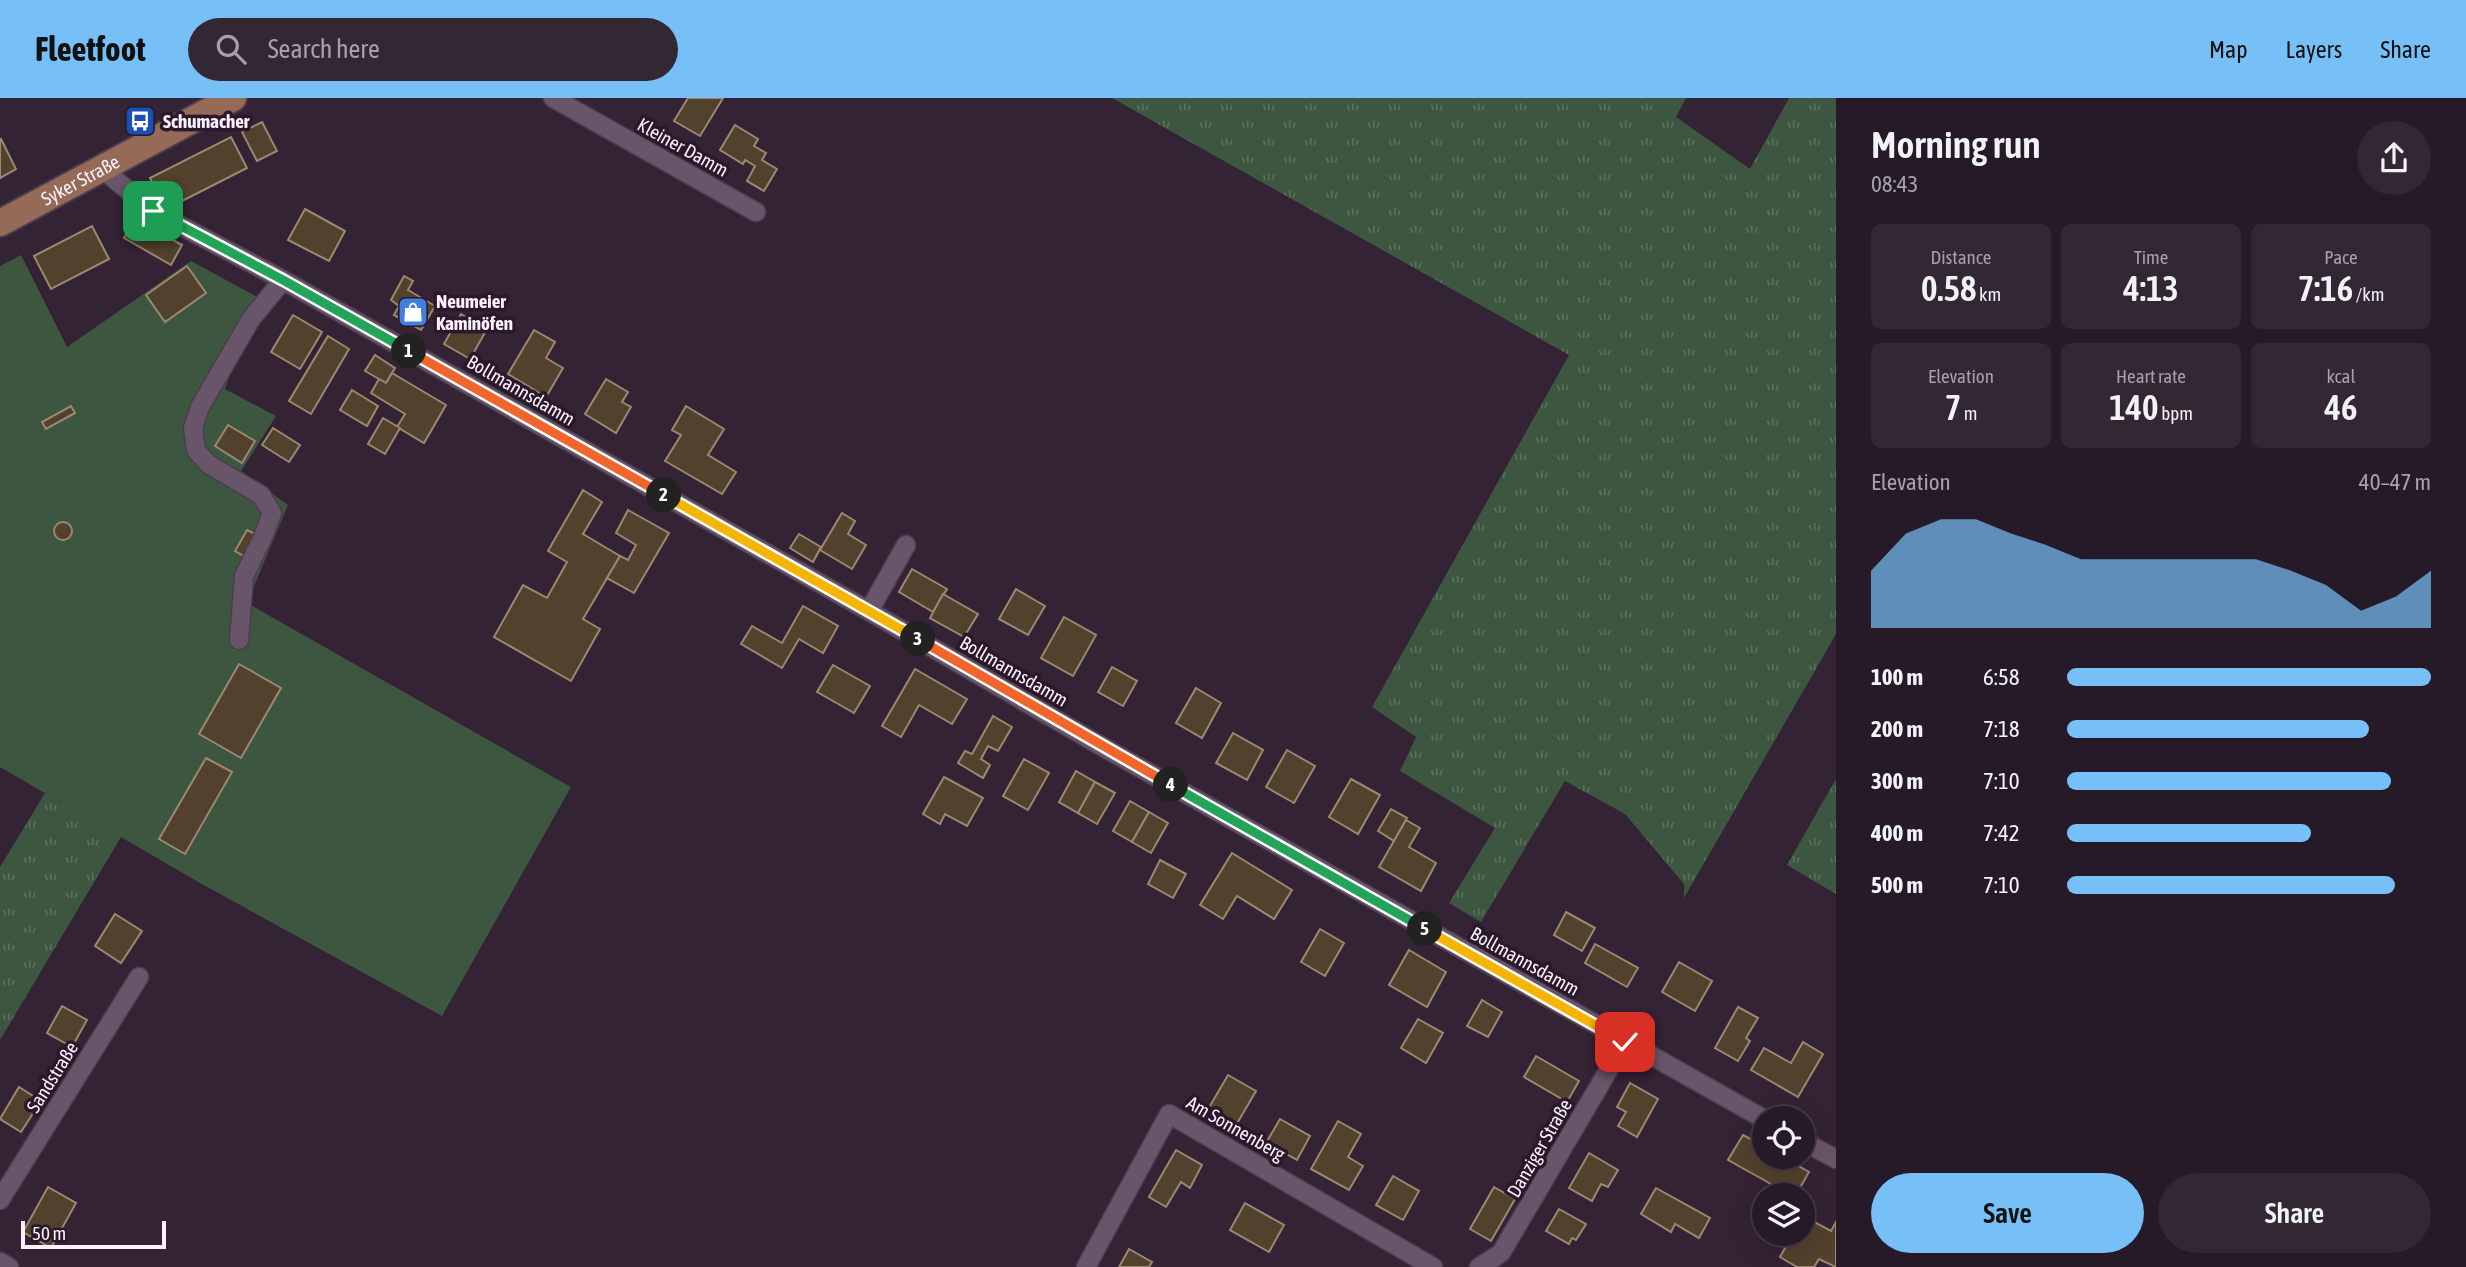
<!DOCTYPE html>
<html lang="en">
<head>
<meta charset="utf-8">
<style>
  body { margin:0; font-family:"Asap Condensed",sans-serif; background:#332734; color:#f1f3f6; height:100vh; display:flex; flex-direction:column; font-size:26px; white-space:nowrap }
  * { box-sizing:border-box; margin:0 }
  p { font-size:23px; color:#a4a1a8 }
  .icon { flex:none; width:38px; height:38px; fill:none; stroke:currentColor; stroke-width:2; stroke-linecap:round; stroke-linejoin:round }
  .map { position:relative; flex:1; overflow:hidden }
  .panel { display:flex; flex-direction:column; background:#271a28; width:630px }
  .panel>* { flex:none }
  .controls { position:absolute; left:1752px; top:1008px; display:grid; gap:14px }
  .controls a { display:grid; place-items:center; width:63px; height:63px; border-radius:50%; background:#271a28; box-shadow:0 7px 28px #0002,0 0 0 2px #433845; font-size:35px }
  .scale { position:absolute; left:21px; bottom:18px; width:145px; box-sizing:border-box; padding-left:7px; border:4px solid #fbf0fc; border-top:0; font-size:19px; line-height:24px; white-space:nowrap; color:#fbf0fc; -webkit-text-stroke:5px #2a192a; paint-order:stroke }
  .pin { position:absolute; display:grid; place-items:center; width:60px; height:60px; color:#fff; margin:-30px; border-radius:14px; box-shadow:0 4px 10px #0006 }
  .km { position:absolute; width:35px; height:35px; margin:-18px; border-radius:50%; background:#222; color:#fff; font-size:19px; line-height:35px; text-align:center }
  .round { display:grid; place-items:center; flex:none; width:74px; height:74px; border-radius:37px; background:#332734 }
  .headline { display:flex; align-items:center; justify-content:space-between; height:119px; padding:0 35px }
  h1 { font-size:38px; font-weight:600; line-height:52px }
  .figures { display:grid; grid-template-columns:repeat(3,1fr); gap:10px; height:119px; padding:7px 35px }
  .figures div { display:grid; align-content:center; border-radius:10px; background:#332734; text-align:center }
  .figures b { font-size:35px; font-weight:600 }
  .figures small { font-size:19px; font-weight:400 }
  .figures p { font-size:19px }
  .chart { height:196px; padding:14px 35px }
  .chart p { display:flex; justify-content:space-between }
  .chart svg { width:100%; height:126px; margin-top:7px; fill:#76c0f7; opacity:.7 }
  .primary-button { display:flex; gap:14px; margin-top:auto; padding:14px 35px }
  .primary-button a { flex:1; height:80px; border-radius:42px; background:#76c0f7; color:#111; font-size:28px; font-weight:600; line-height:80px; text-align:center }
  .primary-button a+a { background:#332734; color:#f1f3f6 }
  ul { padding:0 35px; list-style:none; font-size:23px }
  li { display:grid; grid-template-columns:112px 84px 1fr; align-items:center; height:52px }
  li i { height:18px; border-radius:9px; background:#76c0f7 }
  header { display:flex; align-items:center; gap:42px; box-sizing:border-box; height:98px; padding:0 35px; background:#76c0f7; color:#111 }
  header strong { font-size:33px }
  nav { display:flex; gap:38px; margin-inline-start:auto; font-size:24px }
  .search { width:490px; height:63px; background:#332734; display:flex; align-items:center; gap:18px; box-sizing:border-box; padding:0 24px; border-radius:38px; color:#a4a1a8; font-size:26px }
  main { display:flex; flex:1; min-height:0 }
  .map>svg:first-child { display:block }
</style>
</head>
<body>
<header>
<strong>Fleetfoot</strong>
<div class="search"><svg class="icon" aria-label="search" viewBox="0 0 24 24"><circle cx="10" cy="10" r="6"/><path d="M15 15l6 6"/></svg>Search here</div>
<nav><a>Map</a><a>Layers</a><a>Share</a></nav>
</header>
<main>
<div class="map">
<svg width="1836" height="1169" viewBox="0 0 1836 1169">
  <defs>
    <pattern id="grass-tufts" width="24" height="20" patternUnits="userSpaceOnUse" patternTransform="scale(1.75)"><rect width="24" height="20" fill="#3d5640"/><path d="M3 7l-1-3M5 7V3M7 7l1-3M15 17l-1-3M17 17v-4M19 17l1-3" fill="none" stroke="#5a6f5c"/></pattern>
  </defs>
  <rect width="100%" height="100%" fill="#342235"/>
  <g fill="url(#grass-tufts)">
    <polygon points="1112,0 1686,0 1676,19 1750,71 1789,0 1836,0 1836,536 1684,800 1684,786 1625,716 1565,683 1481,824 1449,805 1495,730 1400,673 1416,639 1372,609 1569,257"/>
    <polygon points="1836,681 1836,796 1787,767"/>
    <polygon points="45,695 121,739 0,942 0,769"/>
  </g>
  <polygon fill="#3d5640" points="21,157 67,249 191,163 259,200 225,291 276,318 241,373 288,407 247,505 571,689 442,918 200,785 0,669 0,168"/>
  <g fill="#52412c" stroke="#9b8871" stroke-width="2">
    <polygon points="688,0 723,0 700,38 674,23"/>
    <polygon points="262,24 277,53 257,63 242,34"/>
    <polygon points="735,27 758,41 754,48 766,55 762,62 777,71 764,93 747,83 755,68 745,62 743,66 720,52"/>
    <polygon points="231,39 247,70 178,105 156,93 150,80"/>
    <polygon points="1,41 16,71 0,80 0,42"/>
    <polygon points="305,111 345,133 329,163 288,142"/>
    <polygon points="135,121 182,147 171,167 124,140"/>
    <polygon points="92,128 109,161 51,191 34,158"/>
    <polygon points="187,168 206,195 165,224 146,197"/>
    <polygon points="404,178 413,183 408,192 435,208 421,232 394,217 399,208 391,202"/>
    <polygon points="461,216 487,231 470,261 444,246"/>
    <polygon points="293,217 322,234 300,271 271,254"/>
    <polygon points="534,232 555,244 546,260 563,270 546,299 508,276"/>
    <polygon points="328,238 349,251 311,316 289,303"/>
    <polygon points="375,257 395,270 386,285 365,273"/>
    <polygon points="392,275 446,307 424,345 397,329 405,316 371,295 379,281 386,285"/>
    <polygon points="606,281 628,294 622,304 631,309 616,335 585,316"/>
    <polygon points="352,292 378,308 367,328 340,312"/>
    <polygon points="71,308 75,315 46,331 42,324"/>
    <polygon points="686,308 724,331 708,357 736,374 722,396 665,363 681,337 672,332"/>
    <polygon points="383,320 400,330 385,356 368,346"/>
    <polygon points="228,327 255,343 242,365 215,348"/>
    <polygon points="273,330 300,347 289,364 262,347"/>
    <polygon points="583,392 602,404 583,436 620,458 583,521 600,531 571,583 494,539 523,487 547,500 567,464 548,453"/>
    <polygon points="628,412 669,435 634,495 607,480 620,458 628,462 636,447 616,435"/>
    <polygon points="842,415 855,423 848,436 866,447 852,471 820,452"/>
    <circle cx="63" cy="433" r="9"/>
    <polygon points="247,432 257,437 244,458 235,453"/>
    <polygon points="799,436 821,449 813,464 790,450"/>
    <polygon points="912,471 947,491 933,514 899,494"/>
    <polygon points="1016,491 1045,508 1028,537 999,521"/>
    <polygon points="943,496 978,516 964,539 930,520"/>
    <polygon points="803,508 838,528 823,555 799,541 782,570 741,546 752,528 782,545"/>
    <polygon points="1064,519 1096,537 1073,578 1041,560"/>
    <polygon points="239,566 281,590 241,660 199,636"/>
    <polygon points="833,567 870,588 854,615 817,594"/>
    <polygon points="1112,569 1137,583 1123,608 1098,594"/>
    <polygon points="915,571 967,601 952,626 919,607 901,639 882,628"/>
    <polygon points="1196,590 1221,605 1202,640 1176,625"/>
    <polygon points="993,618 1012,629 998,653 988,648 981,661 990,667 983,680 958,665 965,653 972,656"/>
    <polygon points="1233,635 1263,652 1247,682 1216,665"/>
    <polygon points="1287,652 1315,668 1294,705 1266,689"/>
    <polygon points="206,660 232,674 185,756 159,741"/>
    <polygon points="1024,661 1049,675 1028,712 1003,698"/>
    <polygon points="1076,673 1095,684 1078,715 1059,704"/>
    <polygon points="944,679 983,700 967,728 945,716 940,726 923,716"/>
    <polygon points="1351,681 1380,697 1358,736 1329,719"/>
    <polygon points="1095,684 1115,695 1097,726 1078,715"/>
    <polygon points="1130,703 1149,714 1132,744 1113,733"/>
    <polygon points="1391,711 1407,720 1394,743 1378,733"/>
    <polygon points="1149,714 1168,725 1151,755 1132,744"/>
    <polygon points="1406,722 1420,730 1409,749 1436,765 1421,793 1379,769"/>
    <polygon points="1232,755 1292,792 1274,821 1237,798 1223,821 1200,807"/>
    <polygon points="1160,762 1186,776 1173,800 1148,786"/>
    <polygon points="1566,814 1595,830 1582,853 1554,837"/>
    <polygon points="115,816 142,833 121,865 95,848"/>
    <polygon points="1320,831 1344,845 1325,878 1301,864"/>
    <polygon points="1595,846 1638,870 1627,889 1585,865"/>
    <polygon points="1409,852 1446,874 1427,909 1389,887"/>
    <polygon points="1679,864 1712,883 1695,913 1662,894"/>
    <polygon points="1482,902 1502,914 1488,939 1467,928"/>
    <polygon points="62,908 87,922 72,949 47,935"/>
    <polygon points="1738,909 1758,920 1746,940 1750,943 1738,963 1715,950"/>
    <polygon points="1418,921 1443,935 1426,965 1401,950"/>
    <polygon points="1803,944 1823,956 1798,999 1751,972 1764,950 1791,965"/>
    <polygon points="1536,958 1579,983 1567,1004 1524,979"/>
    <polygon points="1228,977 1256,993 1235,1029 1207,1013"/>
    <polygon points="1630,985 1658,1001 1637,1039 1618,1028 1626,1014 1617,1009"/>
    <polygon points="19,989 41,1003 21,1034 0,1021"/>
    <polygon points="1280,1021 1310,1038 1297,1062 1266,1045"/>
    <polygon points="1338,1023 1361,1036 1348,1059 1363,1068 1349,1092 1311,1071"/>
    <polygon points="1743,1037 1764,1048 1764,1059 1782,1059 1809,1074 1796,1097 1771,1097 1766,1094 1771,1086 1728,1062"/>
    <polygon points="1176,1052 1202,1067 1190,1090 1181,1084 1166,1109 1149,1099"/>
    <polygon points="1589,1055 1618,1072 1608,1089 1601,1086 1592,1103 1569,1090"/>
    <polygon points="1393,1078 1419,1093 1403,1122 1376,1107"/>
    <polygon points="48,1089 76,1105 51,1150 23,1134"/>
    <polygon points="1494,1089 1515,1101 1491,1143 1470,1131"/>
    <polygon points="1656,1090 1710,1120 1699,1140 1675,1126 1671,1134 1641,1116"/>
    <polygon points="1245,1105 1284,1127 1269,1154 1230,1132"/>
    <polygon points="1559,1111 1586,1126 1576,1142 1572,1140 1569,1146 1546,1133"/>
    <polygon points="1803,1118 1831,1133 1836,1124 1836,1169 1819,1161 1814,1169 1797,1169 1780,1159 1793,1136 1802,1136"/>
    <polygon points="1129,1151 1152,1164 1149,1169 1119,1169"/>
  </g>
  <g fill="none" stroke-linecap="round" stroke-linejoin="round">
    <g stroke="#4c3d4d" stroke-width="21">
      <g id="minor">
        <polyline points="553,0 756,114"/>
        <polyline points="101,70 153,113 283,182 869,513 1096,645 1764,1021"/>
        <polyline points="869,513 906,447"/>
        <polyline points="239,542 244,478 263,439 272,415 261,397 208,366 196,352 193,330 200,309 251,221 283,182"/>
        <polyline points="1802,1043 1836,1061"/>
        <polyline points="0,1102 139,879"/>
        <polyline points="0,1164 9,1169"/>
        <polyline points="1086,1169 1169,1016 1433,1169"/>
        <polyline points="1479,1169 1501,1155 1625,944"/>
      </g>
    </g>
    <g stroke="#4c3d4d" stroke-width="30">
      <g id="primary">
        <path id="s1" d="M0,125L233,0"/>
      </g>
    </g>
    <use href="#minor" stroke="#695569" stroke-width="18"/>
    <use href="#primary" stroke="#956b58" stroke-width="26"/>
  </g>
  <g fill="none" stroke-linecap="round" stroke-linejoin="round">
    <g stroke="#fff" stroke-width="14">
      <polyline id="split-1" points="153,113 283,182 409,253"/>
    </g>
    <g stroke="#fff" stroke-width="14">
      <polyline id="split-2" points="409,253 664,397"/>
    </g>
    <g stroke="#fff" stroke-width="14">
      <polyline id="split-3" points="664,397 918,541"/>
    </g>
    <g stroke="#fff" stroke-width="14">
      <polyline id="split-4" points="918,541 1171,687"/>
    </g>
    <g stroke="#fff" stroke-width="14">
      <polyline id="split-5" points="1171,687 1425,831"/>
    </g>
    <g stroke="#fff" stroke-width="14">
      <polyline id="split-6" points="1425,831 1625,944"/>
    </g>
    <use href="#split-1" stroke="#22a559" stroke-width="9"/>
    <use href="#split-2" stroke="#f0652b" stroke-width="9"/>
    <use href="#split-3" stroke="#f5b400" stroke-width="9"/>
    <use href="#split-4" stroke="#f0652b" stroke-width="9"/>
    <use href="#split-5" stroke="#22a559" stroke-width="9"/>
    <use href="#split-6" stroke="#f5b400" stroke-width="9"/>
  </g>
  <defs>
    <g id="bus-square" transform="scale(1.575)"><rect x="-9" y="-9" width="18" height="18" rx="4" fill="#1a4fb4" stroke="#2a192a"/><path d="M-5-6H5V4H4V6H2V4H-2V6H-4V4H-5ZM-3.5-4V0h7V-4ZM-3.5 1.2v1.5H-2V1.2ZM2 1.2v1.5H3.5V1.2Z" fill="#fff"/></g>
    <g id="shop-square" transform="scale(1.575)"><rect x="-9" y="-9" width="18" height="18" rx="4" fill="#3f7fe0" stroke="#2a192a"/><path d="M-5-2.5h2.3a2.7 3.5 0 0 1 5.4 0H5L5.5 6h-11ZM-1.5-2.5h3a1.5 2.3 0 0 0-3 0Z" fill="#fff"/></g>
  </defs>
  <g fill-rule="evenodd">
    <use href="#bus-square" x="140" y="23"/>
    <use href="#shop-square" x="413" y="214"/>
  </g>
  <g text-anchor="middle" stroke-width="7" stroke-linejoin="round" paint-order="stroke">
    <g font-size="19" font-weight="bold" fill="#fbf0fc" stroke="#2a192a" text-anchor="start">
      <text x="163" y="30">Schumacher</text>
      <text x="436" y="210">Neumeier<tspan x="436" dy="22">Kaminöfen</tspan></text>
    </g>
    <g font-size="19" fill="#fbf0fc" stroke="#2a192a">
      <text transform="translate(683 49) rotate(29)" y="7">Kleiner Damm</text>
      <text dy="7" stroke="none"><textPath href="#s1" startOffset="91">Syker Straße</textPath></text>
      <text transform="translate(521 292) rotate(30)" y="7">Bollmannsdamm</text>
      <text transform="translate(1014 573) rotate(30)" y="7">Bollmannsdamm</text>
      <text transform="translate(1525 863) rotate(29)" y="7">Bollmannsdamm</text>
      <text transform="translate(52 979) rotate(-58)" y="7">Sandstraße</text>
      <text transform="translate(1236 1030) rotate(30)" y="7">Am Sonnenberg</text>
      <text transform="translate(1539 1050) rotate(-60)" y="7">Danziger Straße</text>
    </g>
  </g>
</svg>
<div class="controls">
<a><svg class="icon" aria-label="locate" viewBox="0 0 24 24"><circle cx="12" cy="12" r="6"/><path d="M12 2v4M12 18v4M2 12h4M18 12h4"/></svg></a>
<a><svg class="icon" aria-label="layers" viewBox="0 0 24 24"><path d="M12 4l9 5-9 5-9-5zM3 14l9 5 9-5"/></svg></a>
</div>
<div class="scale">50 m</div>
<div class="pin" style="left:153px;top:113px;background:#1e9e55"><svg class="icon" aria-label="arrive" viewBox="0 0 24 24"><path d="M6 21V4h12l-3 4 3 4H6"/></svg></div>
<div class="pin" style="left:1625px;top:944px;background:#d93025"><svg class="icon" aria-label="check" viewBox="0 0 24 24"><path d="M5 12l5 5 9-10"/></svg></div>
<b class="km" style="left:409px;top:253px">1</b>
<b class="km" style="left:664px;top:397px">2</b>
<b class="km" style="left:918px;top:541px">3</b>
<b class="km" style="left:1171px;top:687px">4</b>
<b class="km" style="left:1425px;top:831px">5</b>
</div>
<section class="panel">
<div class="headline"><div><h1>Morning run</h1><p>08:43</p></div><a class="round"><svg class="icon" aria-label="share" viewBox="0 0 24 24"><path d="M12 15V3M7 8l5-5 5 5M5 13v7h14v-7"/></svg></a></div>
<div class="figures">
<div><p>Distance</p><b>0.58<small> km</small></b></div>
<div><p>Time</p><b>4:13</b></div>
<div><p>Pace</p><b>7:16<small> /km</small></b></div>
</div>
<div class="figures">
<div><p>Elevation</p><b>7<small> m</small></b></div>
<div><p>Heart rate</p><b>140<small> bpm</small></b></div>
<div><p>kcal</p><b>46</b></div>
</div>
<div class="chart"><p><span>Elevation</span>40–47 m</p>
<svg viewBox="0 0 160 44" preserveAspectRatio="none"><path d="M0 44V24L10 11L20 6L30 6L40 11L50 15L60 20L70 20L80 20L90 20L100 20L110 20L120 24L130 29L140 38L150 33L160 24V44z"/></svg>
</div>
<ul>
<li><b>100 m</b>6:58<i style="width:100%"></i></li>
<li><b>200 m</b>7:18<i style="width:83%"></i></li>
<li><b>300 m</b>7:10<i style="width:89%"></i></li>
<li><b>400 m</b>7:42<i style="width:67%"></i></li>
<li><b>500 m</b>7:10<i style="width:90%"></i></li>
</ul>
<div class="primary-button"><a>Save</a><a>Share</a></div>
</section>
</main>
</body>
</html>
